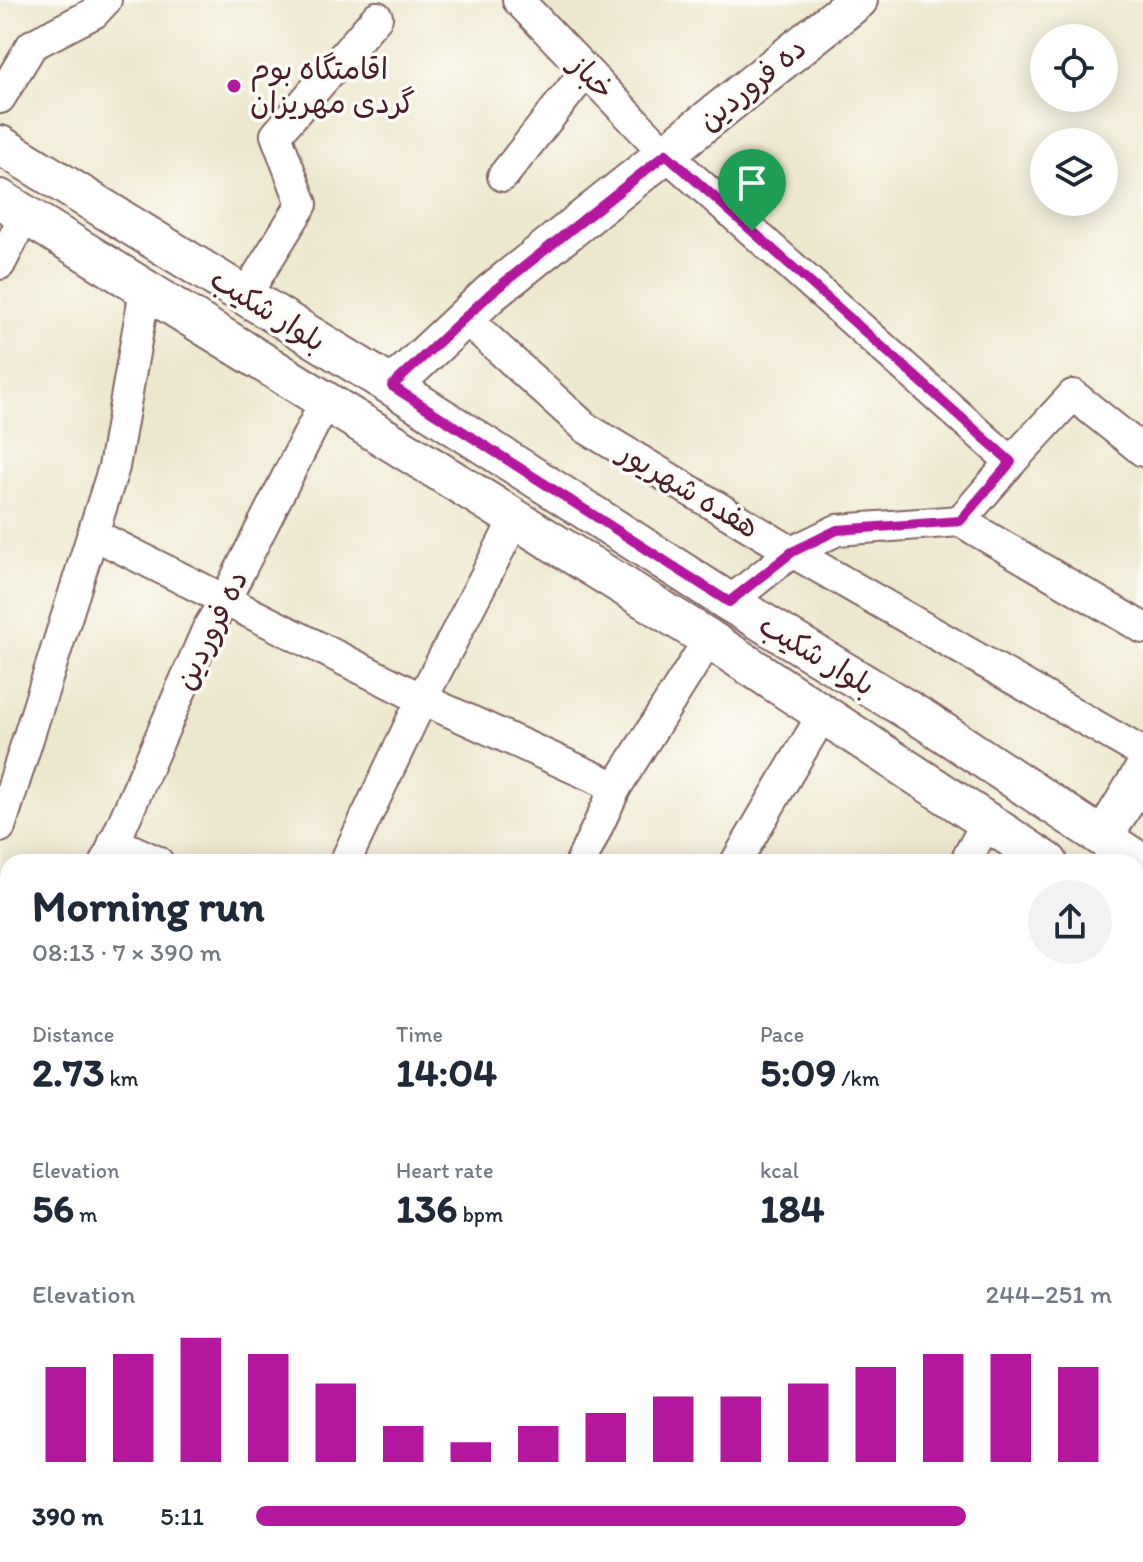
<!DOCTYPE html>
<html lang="en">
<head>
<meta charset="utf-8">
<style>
  body { margin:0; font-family:Itim,"Playpen Sans Arabic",sans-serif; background:#f2f2f3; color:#1f2937; height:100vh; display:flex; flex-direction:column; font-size:30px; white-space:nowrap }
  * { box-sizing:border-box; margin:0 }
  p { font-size:26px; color:#747a83 }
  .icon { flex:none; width:44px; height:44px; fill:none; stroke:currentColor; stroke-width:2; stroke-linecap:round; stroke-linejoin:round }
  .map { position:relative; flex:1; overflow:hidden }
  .sheet { position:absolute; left:0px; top:854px; width:1144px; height:708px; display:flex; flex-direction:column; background:#fff; border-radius:24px 24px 0 0; box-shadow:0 4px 20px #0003 }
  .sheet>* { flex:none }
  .fabs { position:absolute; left:1030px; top:24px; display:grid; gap:16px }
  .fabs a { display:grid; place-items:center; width:88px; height:88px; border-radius:50%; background:#fff; box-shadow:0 4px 20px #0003; font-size:40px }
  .pin { position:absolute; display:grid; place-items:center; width:68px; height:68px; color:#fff; margin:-82px -34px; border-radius:50% 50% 50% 0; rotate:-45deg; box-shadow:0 0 8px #0007 }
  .pin .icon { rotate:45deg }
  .round { display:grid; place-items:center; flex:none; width:84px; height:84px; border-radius:42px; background:#f2f2f3 }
  .head { display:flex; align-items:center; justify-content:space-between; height:136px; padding:0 32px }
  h1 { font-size:44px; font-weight:700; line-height:60px }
  .stats { display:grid; grid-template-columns:repeat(3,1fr); gap:12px; height:136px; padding:8px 32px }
  .stats div { display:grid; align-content:center }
  .stats b { font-size:40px; font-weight:700 }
  .stats small { font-size:22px; font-weight:400 }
  .stats p { font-size:22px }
  .chart { height:224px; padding:16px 32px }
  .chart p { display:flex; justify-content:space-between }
  .chart svg { width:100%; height:144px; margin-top:8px; stroke:#b5179e; stroke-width:6 }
  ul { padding:0 32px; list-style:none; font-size:26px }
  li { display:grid; grid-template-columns:128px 96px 1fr; align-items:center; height:60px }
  li i { height:20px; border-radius:10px; background:#b5179e }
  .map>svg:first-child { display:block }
</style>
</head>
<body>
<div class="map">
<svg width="1143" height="1562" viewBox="0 0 1143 1562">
  <rect width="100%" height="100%" fill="#fdfcf7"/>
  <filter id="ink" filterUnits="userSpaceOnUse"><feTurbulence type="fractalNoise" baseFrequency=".0125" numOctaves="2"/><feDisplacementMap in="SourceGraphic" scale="16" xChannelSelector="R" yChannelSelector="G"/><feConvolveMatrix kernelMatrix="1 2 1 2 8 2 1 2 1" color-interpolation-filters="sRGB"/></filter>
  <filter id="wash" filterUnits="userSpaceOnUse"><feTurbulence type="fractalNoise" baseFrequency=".006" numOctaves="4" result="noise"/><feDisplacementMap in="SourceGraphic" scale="32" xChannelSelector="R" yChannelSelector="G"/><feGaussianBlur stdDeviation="1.8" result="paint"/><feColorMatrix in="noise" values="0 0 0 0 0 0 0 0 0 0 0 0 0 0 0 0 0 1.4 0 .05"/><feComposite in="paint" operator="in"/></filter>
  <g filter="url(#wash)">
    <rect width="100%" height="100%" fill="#ede8cd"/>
  </g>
  <g filter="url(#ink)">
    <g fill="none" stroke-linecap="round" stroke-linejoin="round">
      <g stroke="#836564" stroke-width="34">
        <g id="minor">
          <polyline points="518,0 666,154 1011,462 1073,395 1143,451"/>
          <polyline points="0,98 32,45 94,13 106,0"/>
          <polyline points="503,176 586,71"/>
          <polyline points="0,264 25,215"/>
          <polyline points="245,296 302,204 276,135 377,17"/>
          <polyline points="465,318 586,428 792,552 1143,753"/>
          <polyline points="960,521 1011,462"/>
          <polyline points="93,534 422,699 616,787"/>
          <polyline points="729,602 792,552 837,530 960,521 1143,628"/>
          <polyline points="0,827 114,467 145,290"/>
          <polyline points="114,842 158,862"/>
          <polyline points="106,862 208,628 225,600 325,402"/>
          <polyline points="345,862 422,699 515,519"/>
          <polyline points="581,862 616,787 709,639"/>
          <polyline points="736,862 823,714"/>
          <polyline points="965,862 987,822"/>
          <polyline points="8,1087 5,1094 8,1095"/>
          <polyline points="1136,1324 1143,1329"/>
          <polyline points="1136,1514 1143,1518"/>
          <polyline points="399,1554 413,1562"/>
          <polyline points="9,1562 12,1554"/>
        </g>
      </g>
      <g stroke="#836564" stroke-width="42">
        <g id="tertiary">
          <polyline points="0,145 392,386 729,602 926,721 1143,864"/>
          <polyline points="0,199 709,639 1048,862"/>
          <polyline points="392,386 491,293 858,0"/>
          <polyline points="1104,836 1143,772"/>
          <polyline points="1136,920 1143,925"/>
          <polyline points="767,1562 771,1554"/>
        </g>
      </g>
      <use href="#minor" stroke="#fff" stroke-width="30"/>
      <use href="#tertiary" stroke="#fff" stroke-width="38"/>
    </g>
  </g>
  <g fill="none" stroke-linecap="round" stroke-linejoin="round" filter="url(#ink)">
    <g stroke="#fff" stroke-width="16">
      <polygon id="route" points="666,154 1011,462 960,521 837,530 792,552 729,602 392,386 491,293"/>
    </g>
    <use href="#route" stroke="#b5179e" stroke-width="10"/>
  </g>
  <circle fill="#b5179e" stroke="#fdfcf7" stroke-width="3" cx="234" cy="86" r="8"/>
  <g text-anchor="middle" stroke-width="7" stroke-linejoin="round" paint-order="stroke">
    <g font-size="30" fill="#4a1f2b" stroke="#fdfcf7" text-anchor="start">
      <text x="250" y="79">اقامتگاه بوم<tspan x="250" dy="34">گردی مهریزان</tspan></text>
    </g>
    <g font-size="30" fill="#4a1f2b" stroke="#fdfcf7">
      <text transform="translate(592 77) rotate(46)" y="10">خباز</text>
      <text transform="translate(752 84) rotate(-39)" y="10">ده فروردین</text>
      <text transform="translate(268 310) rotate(32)" y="10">بلوار شکیب</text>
      <text transform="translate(689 490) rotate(31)" y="10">هفده شهریور</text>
      <text transform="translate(211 630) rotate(-64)" y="10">ده فروردین</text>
      <text transform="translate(817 655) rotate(31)" y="10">بلوار شکیب</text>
    </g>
  </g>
</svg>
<div class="fabs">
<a><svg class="icon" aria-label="locate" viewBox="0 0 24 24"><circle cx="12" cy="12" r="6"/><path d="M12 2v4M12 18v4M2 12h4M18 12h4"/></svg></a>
<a><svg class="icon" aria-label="layers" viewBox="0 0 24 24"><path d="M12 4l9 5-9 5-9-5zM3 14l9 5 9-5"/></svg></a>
</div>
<div class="pin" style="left:752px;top:231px;background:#1e9e55"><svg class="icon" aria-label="arrive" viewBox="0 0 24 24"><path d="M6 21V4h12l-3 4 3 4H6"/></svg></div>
<section class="sheet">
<div class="head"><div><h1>Morning run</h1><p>08:13 · 7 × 390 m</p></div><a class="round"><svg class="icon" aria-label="share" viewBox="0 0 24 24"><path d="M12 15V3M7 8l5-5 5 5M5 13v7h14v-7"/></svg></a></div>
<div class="stats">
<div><p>Distance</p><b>2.73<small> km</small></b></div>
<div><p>Time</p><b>14:04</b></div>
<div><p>Pace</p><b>5:09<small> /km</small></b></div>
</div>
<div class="stats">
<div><p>Elevation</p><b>56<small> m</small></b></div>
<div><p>Heart rate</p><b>136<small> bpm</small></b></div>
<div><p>kcal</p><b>184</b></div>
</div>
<div class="chart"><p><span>Elevation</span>244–251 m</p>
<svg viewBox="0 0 160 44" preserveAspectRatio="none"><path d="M5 44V15M15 44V11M25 44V6M35 44V11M45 44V20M55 44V33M65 44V38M75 44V33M85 44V29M95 44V24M105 44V24M115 44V20M125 44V15M135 44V11M145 44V11M155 44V15"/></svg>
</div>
<ul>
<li><b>390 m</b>5:11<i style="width:83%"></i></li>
</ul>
</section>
</div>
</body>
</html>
